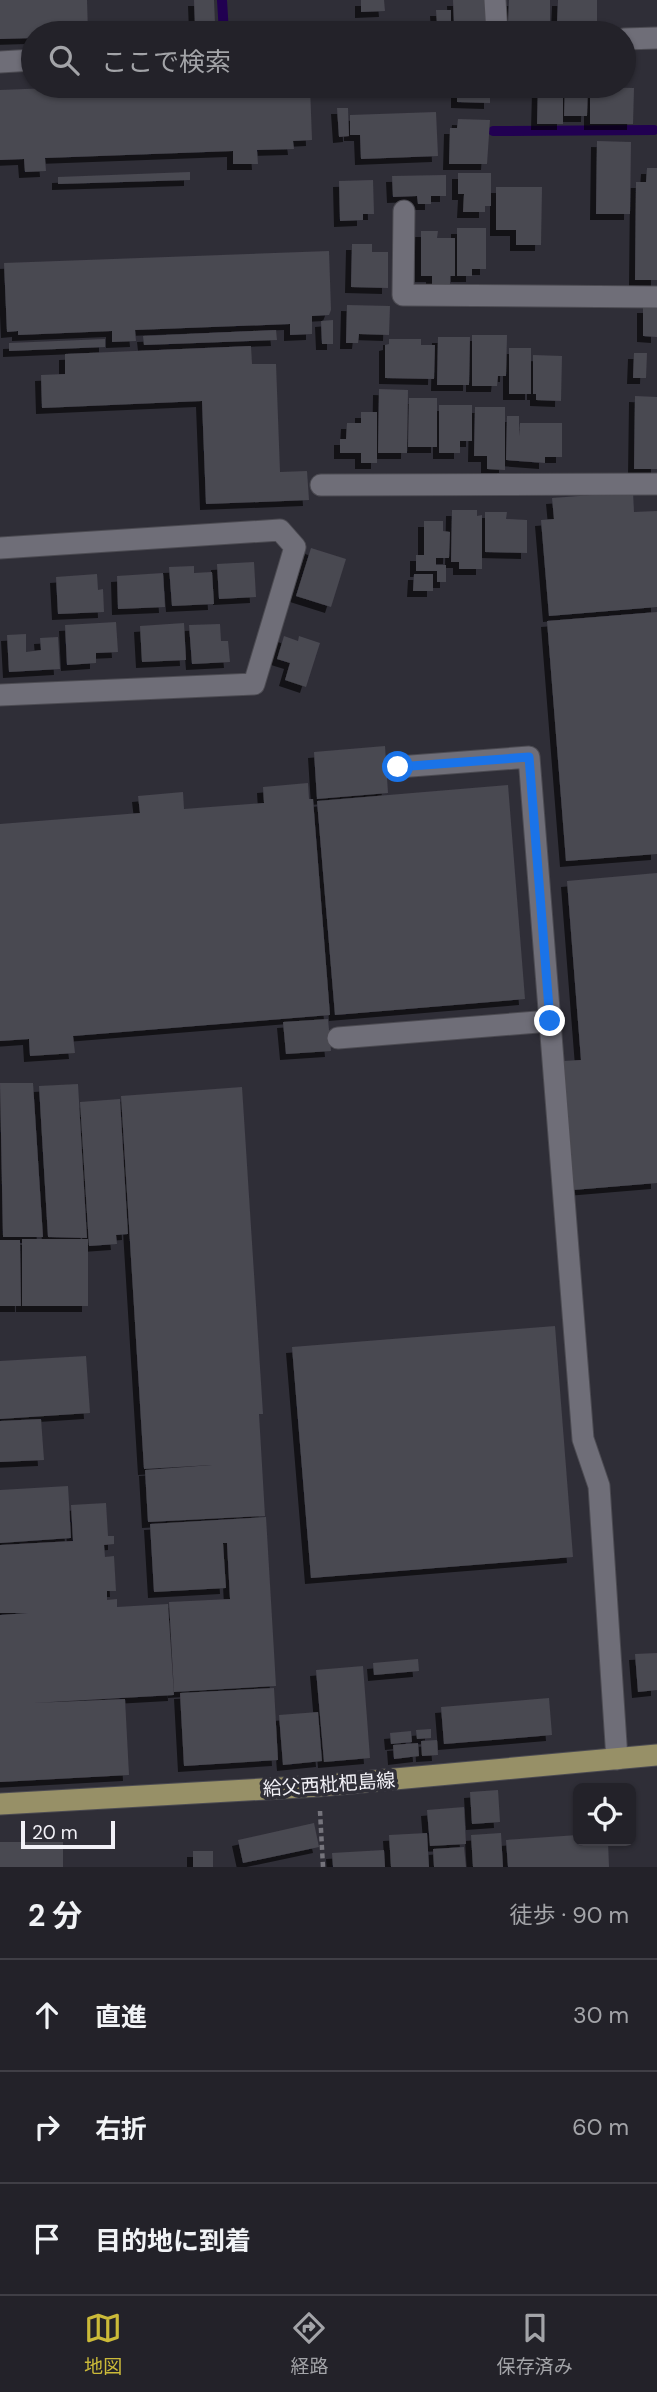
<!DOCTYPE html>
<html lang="ja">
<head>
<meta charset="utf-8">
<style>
	body { margin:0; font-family:"DM Sans","Noto Sans JP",sans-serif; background:#2f2f35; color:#f1f3f6 }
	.controls { position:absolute; right:21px; bottom:21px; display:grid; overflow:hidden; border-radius:10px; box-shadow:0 2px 5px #0004 }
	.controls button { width:63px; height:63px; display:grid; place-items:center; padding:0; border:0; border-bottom:2px solid #403f46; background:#232229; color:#f1f3f6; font:35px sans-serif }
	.scale { position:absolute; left:21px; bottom:18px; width:94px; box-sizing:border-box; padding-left:7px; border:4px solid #f2f1f7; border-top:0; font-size:19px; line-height:24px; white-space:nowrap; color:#f2f1f7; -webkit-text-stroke:5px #2f2e37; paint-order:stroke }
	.stop { position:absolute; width:21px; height:21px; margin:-16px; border:5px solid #1a73e8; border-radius:50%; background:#fff }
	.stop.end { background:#1a73e8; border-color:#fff; box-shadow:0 2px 7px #0008 }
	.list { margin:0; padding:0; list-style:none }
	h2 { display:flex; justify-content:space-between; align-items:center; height:91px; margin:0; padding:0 28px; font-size:30px }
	h2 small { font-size:23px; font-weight:400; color:#a3a4a8 }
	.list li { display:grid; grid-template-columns:46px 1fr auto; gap:21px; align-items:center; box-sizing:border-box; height:112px; padding:0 28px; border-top:2px solid #403f46 }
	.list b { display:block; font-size:26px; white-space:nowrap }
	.list em { font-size:23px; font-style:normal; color:#a3a4a8 }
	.icon { flex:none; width:38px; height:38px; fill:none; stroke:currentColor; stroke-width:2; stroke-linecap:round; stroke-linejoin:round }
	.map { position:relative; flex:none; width:657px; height:1867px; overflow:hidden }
	.search { position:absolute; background:#232229; box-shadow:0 2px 5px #0004; left:21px; right:21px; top:21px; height:77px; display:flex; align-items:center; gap:18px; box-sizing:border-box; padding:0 24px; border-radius:38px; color:#a3a4a8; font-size:26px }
	.sheet { height:427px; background:#232229 }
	nav { display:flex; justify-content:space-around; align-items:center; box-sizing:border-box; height:98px; border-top:2px solid #403f46; background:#232229; font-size:19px; color:#a3a4a8 }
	nav a { display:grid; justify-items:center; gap:4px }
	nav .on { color:#cbba39 }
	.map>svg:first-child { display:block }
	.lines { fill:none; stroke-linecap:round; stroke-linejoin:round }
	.stream { stroke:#210051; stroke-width:10 }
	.building { fill:#494851; filter:url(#shadow) }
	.minor-casing { stroke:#4c4b52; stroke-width:23 }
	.major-casing { stroke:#4c4b52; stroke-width:23 }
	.path { stroke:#75747c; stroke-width:4.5; stroke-dasharray:5 3.5; stroke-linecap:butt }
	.minor { stroke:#6f6e78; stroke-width:21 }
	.major { stroke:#979067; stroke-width:21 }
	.route { stroke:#1a73e8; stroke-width:9 }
	.labels { text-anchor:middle; stroke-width:7; stroke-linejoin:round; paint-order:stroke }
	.street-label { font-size:19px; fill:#f2f1f7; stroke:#2f2e37 }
</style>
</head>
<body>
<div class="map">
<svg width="657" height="1867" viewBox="0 0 657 1867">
	<defs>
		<filter id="shadow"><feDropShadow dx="-6" dy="6" stdDeviation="0" flood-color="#0009"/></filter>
	</defs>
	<rect width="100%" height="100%" fill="#2f2e37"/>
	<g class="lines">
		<path class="stream" d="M222 0 224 33
			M493 131 654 130"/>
	</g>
	<path class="building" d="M0 0H87L88 33H33V38L0 39Z
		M194 0H214L215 24 195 25Z
		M361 0H384L385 11 361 12Z
		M453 0H485L486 22 454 24Z
		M509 0H550V23H508Z
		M558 0H597V23H557Z
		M436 10H451V24H437Z
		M101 86H310L312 140 293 141 294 149 257 150 258 164H233V151L45 158 46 171 25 172 24 159 0 160V90Z
		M457 86H490V103L457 102Z
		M538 86H563V124H537Z
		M565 86H588L587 116H564Z
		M590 87 634 88 633 124H590Z
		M337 108H348L349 136 339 137Z
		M436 112 438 156 361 159 360 135H350V115Z
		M458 119 490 120 487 164H449L450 128H457Z
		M597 141 631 142 630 214H596Z
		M647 168H657V280H635L636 182H646Z
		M190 172V180L58 184V177Z
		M458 173H491V206H485V212H463L464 194H458Z
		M446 175V196H431V204H418L417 196 393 197 392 176Z
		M373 180 374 214H363V220L340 221 339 181Z
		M496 187H542L541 245H516V230H496Z
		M457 228H486V269H472V276H457Z
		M421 231H438L437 238H455V276H450V285H432V276H421Z
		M352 244H372V252H388V288L351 287Z
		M329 251 331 310 329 315 312 316V334L290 335V324L135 330 136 341 112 342V331L18 335V331L7 332 4 263Z
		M347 305 390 306 389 335 359 334 358 343H346Z
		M643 307H657V337L643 336Z
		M333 320V344H322L321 321Z
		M276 330 277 340 144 345 143 336Z
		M472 335H507L506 376H498L497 386H472Z
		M438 337H470L469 385H437Z
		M105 339V347L9 351V343Z
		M389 339H421V345H435L434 379 385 378V345L389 344Z
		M251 346 252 364H276L280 472 307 471 309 500 206 504 202 401 42 408 41 375 65 374V354Z
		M509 348H531V394H509Z
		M634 353H647L646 378H633Z
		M533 355 562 356 561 401 536 400V394H533Z
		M379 389 408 390 407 453H378Z
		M635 396 657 397V469H634Z
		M409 398H437V447H408Z
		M439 405H472V441H460V453H439Z
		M475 407H505V470L487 469V456H474Z
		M361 412H377V463H361V453H340V439H346L347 423H361Z
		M507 416H519V436L520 423H562V457H545V463L506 460Z
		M633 492 634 512 657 511V607L549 616 541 520 554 519 552 498Z
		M452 510H477V516L482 515V569H459V562H451Z
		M485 512H507L506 519 527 520V553L485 552Z
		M424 521H443V531L450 532 449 558H436V565H446V582H437V571H416V555H424Z
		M311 548 346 559 331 607 296 596Z
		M254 562 256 597 219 599 217 564Z
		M194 566V573L212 572 214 604 172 606 169 567Z
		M163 573 165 607 118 609 117 576Z
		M97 574 98 590 103 589 104 612 58 614 56 577Z
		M414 574H433V591H413Z
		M657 612V854L566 861 547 621Z
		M116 622 118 652 96 653V663L67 665 65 625Z
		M184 623 186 660 142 662 140 626Z
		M220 624 221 641H228L230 662 192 664 189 625Z
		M26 634V652L41 650 40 638 58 637 60 669 9 672 7 635Z
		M284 636 298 641 299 636 320 643 306 687 285 680 290 663 277 659Z
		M385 746 388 793 317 799 314 752Z
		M308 783 309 799H313L330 1015 73 1036 75 1053 30 1056 29 1039 0 1041V824L140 813 138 796 183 792 184 809 264 803 263 787Z
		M508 785 525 999 335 1015 317 801Z
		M657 873V1183L573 1190 563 1061 581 1060 567 881Z
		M328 1019 331 1051 286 1054 283 1022Z
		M0 1083H33L43 1237H3Z
		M78 1084 87 1238 48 1237 39 1086Z
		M242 1087 263 1414H259L265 1516 148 1522 145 1470 212 1465 144 1469 121 1096Z
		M120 1099 128 1234 116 1235 117 1244 89 1246 80 1102Z
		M22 1239H88V1306H22Z
		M0 1240H20L21 1306H0Z
		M555 1326 573 1557 311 1578 292 1347Z
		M86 1356 90 1413 0 1419V1361Z
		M41 1419 44 1460 0 1462V1421Z
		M68 1486 71 1538 0 1543V1490Z
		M106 1503 108 1536H114V1544L104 1545 105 1557 114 1556 116 1591H107V1600L117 1599V1607L168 1604 174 1695 33 1703 125 1699 129 1775 0 1782V1615L28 1613H0V1545L73 1541 71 1505Z
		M266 1517 276 1686 174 1692 169 1602 230 1599 227 1543H223L226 1588 154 1592 150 1524Z
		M657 1653V1690L638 1692 635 1654Z
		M418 1659 419 1671 374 1675 373 1663Z
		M363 1666 370 1758 324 1762 316 1670Z
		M274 1688 278 1760 184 1766 180 1693Z
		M549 1698 552 1735 444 1744 441 1707Z
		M318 1712 322 1761 283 1765 279 1715Z
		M431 1729V1738L417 1739 416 1730Z
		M411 1731 412 1742 391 1744 390 1733Z
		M437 1740 438 1755 422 1756 421 1741Z
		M418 1743 419 1756 394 1759 393 1745Z
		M498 1790 500 1822 472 1824 470 1792Z
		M464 1807 466 1844 430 1846 427 1810Z
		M314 1823 319 1847 243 1863 238 1840Z
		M427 1833 429 1867H391L389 1835Z
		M501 1833 503 1867H473L471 1835Z
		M578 1835V1841H608L609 1867H508L506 1840Z
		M0 1842H63V1867H0Z
		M464 1847 466 1867H434L433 1849Z
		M384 1850 385 1867H333L332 1853Z
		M193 1851H213V1867H193Z"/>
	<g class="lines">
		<g class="minor-casing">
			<path id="minor" d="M495 0 497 33
				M624 39 657 38
				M0 62 33 60
				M404 211 403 295 657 297
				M321 485 657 484
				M0 548 280 530 295 547 254 684 0 695
				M398 767 529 757 583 1439 599 1486 617 1759
				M338 1038 550 1021"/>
		</g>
		<g class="major-casing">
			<path id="major" d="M0 1804 318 1786 657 1755"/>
		</g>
		<path class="path" d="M320 1811 323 1867"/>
		<use href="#minor" class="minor"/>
		<use href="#major" class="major"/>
	</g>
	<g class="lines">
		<path class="route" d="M398 767 529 757 550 1021"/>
	</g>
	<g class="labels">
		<g class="street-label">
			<text transform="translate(329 1784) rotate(-4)" y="7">給父西枇杷島線</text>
		</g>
	</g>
</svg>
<div class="controls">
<button><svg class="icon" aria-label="locate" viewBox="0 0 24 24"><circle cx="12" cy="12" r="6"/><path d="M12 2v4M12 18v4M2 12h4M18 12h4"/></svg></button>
</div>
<div class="scale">20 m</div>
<div class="stop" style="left:398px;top:767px"></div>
<div class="stop end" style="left:550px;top:1021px"></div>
<div class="search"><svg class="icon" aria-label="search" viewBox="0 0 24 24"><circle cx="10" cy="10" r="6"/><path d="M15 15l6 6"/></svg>ここで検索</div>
</div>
<section class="sheet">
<h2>2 分<small>徒歩 · 90 m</small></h2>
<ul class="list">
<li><svg class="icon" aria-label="ahead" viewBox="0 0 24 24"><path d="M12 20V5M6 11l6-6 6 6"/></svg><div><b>直進</b></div><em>30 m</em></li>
<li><svg class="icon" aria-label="right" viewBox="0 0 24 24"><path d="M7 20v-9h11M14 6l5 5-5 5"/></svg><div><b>右折</b></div><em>60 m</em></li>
<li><svg class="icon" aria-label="arrive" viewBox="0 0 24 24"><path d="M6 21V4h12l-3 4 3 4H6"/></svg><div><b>目的地に到着</b></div></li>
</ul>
</section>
<nav>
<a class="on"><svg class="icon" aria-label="map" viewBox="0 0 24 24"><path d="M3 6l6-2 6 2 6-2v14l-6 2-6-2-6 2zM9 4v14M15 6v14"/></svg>地図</a>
<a><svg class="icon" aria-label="directions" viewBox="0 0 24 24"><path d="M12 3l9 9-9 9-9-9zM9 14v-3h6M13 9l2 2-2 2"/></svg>経路</a>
<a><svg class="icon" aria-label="saved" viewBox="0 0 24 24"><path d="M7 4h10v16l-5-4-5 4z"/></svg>保存済み</a>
</nav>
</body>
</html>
